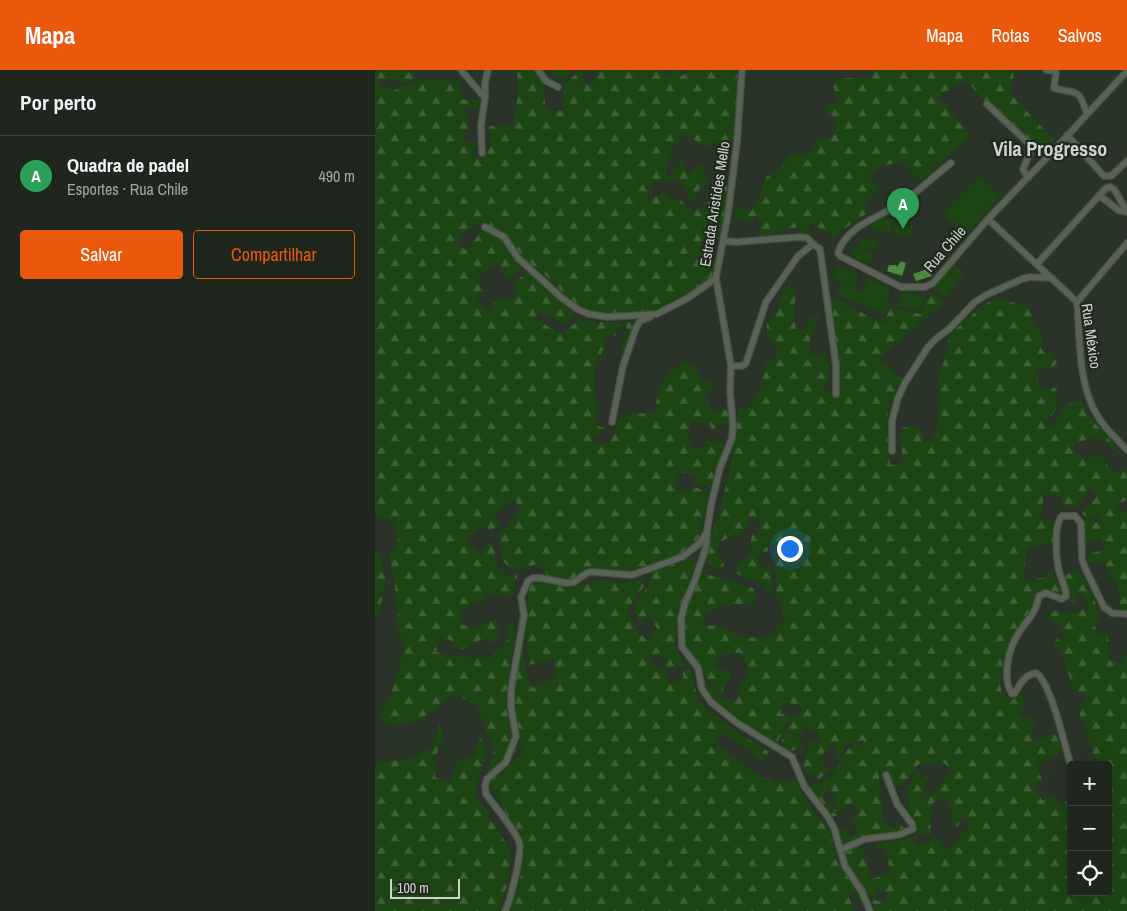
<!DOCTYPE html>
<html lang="pt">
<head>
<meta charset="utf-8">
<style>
	body { margin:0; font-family:"Archivo Narrow",sans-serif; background:#272e26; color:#f1f3f6 }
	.controls { position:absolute; right:15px; bottom:15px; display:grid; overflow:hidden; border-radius:5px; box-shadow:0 5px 20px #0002 }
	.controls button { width:45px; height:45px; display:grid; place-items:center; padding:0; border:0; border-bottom:1px solid #3c433b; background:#1f261d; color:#f1f3f6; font:25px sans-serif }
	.scale { position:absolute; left:15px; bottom:12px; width:70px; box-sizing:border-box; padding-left:5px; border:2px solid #ced5cd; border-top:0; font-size:14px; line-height:18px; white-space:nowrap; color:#ced5cd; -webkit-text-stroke:4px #1f291d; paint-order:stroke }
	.you { position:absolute; left:414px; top:478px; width:18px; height:18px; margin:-12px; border:4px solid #fff; border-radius:50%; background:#1a73e8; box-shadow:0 0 0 8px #1a73e833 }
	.badge { display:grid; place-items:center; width:32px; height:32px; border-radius:50%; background:#ea580c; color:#fff; font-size:16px; font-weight:700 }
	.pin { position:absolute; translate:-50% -41px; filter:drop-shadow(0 1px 2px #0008) }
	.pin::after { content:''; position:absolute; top:26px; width:18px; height:15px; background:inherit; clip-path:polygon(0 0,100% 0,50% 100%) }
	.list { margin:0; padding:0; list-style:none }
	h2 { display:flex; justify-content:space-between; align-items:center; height:65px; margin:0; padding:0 20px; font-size:21px }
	h2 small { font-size:16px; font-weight:400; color:#a1a5a4 }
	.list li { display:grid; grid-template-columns:32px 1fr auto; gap:15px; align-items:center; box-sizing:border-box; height:80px; padding:0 20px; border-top:1px solid #3c433b }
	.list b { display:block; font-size:19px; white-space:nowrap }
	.list p { margin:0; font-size:16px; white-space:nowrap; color:#a1a5a4 }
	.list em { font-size:16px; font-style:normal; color:#a1a5a4 }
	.actions { display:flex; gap:10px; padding:15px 20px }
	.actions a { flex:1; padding:11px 0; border:1px solid #ea580c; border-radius:5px; text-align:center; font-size:18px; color:#ea580c }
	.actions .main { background:#ea580c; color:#fff }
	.icon { flex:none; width:28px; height:28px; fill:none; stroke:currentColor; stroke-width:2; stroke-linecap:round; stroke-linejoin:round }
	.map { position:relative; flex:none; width:752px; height:841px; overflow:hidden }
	header { display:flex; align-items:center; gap:30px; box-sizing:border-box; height:70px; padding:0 25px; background:#ea580c; color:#fff }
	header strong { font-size:24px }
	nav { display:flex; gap:28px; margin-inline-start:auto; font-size:18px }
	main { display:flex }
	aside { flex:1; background:#1f261d }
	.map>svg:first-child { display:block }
	.forest { fill:url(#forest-firs) }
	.pitch { fill:#1d4514 }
	.water { fill:url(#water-waves) }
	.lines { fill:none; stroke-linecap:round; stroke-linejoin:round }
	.minor-casing { stroke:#464e45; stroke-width:8 }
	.minor { stroke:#586355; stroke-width:5.5 }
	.labels { text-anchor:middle; stroke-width:4.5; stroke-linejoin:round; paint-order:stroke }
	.street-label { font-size:15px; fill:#ced5cd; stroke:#1f291d }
	.district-label { font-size:20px; font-weight:bold; fill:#ced5cd; stroke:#1f291d }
</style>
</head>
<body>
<header>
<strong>Mapa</strong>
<nav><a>Mapa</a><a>Rotas</a><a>Salvos</a></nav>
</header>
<main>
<aside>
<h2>Por perto<small></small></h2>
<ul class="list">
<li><span class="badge" style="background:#2e9e5b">A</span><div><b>Quadra de padel</b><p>Esportes · Rua Chile</p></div><em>490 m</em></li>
</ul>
<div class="actions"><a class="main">Salvar</a><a>Compartilhar</a></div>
</aside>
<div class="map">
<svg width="752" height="841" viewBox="0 0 752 841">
	<defs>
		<pattern id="forest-firs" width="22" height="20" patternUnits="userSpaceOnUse" patternTransform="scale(1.25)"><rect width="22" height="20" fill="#1d4514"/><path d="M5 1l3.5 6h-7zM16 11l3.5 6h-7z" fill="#3d5f35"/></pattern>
		<pattern id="water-waves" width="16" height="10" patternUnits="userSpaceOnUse" patternTransform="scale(1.25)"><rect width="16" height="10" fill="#4e8c41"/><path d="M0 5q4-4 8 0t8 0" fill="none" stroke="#487140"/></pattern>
	</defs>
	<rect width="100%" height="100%" fill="#293327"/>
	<path class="forest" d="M0 0H32L40 8 28 12 8 8 3 9 5 15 18 21 45 9 82 11 91 23 85 22V29L105 30 106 38H90L94 57 88 63 91 72 102 73 97 84 109 91 110 79 116 77 114 56 138 55 143 24 142 0H160L168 11 171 40 187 41 189 14 201 4 204 0H211L205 8 214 15 223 4 218 0H285L292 7 299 0H304L303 3 306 6 315 2 314 0H362V57L360 70H349L329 77 319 70 309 66 298 76 290 100 294 107 304 94 308 91 313 105 327 95 330 99 328 107 334 110C330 118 321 118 321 127L315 130 312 127V121L304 109 278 113 273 123V130L286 124 289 119 290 125 294 129 306 130 317 142C325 138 331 131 340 130L348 117 355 115 344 171 342 167 332 165 326 172 330 178 336 179 334 187 343 190 338 207C324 218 299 236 283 241 269 246 223 244 210 238 193 231 183 216 169 204 161 198 151 193 145 185 125 164 136 158 101 154L86 164 83 174 91 180 102 167 104 160C133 163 130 178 148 198L134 208 121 193 102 207 109 221 101 230 112 241 123 229 137 228 142 219 140 212 152 202 168 215 200 245 188 254 165 242 159 249 188 264 202 251 261 253 250 283 246 280 248 268 252 262 251 254 242 258 241 266H237L234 263 229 270 232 278 227 281 226 290 219 293 220 331 225 338 219 354 231 359 217 367 219 374 235 373 244 349 260 343 279 344C284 318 285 307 308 292L321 297 326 312 332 311 341 315 329 327 339 342 353 339V355L346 354 338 361 334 354 317 350C313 361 312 367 317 378H328L332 371 350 372 335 417 319 413 321 406 305 402 299 418 315 421 317 416 334 423 324 468 314 483 277 497 246 504 228 500 206 502 199 511 194 512 173 506 163 494 137 500 128 491 124 464 132 457 145 439 139 428 119 445 125 455 115 461 108 454 90 469 105 484 118 471 122 497 133 506 143 504 136 526 111 523 109 533 98 532 86 543 88 555 104 557 120 549 124 562 120 572 105 570 89 579 79 578 76 570 64 567 61 582 72 585 114 588 125 579 134 568 132 558 137 550 140 567 131 624 134 657 142 681 114 705 113 699 119 681 103 637 79 623 45 650 20 655 5 651 24 602 29 574 21 554 23 543 19 510 14 486 23 472 19 452 0 444Z
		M172 0H198L190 9 182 8Z
		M501 0H637L639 5 634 22 678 69 670 82 658 80 648 64 612 34 591 10 562 26 595 65 546 111 526 91 503 98 494 108 504 117 498 126 490 130 491 144 459 166 436 153 433 155 437 167 428 166 424 157 398 162 391 168 384 167 386 153 382 145 375 153 358 146 361 137 376 140C387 130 384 119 392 106 403 102 410 96 413 85L437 82 440 71 452 68 460 64 461 48 450 43 454 35 464 31 458 16 464 8H496Z
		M414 216 421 224 419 240 421 259 428 263 435 249 446 242 434 273 436 285 452 284 454 311 450 315 449 321 458 323 457 280 452 261 451 242 457 227 508 254 516 237 545 244 550 232 558 223 569 233 503 288 527 309 513 339 512 356 515 395 528 392 525 367 527 358 532 357 547 359 549 371 556 370 562 360 565 326 563 310 572 282 574 265 607 236 620 228 654 237 660 255 667 263 666 279 671 284 675 281 682 293 676 299H660L659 304 663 307 665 318 671 320 676 317 682 319 679 326 683 336 671 354 678 357 692 334 706 330 714 346 746 383 742 384C738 380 735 375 731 372 721 364 704 370 696 378 703 390 714 387 726 386L733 396 741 402 752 400V427L750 431 742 434 744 441 752 442V541L749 542 744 539 745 526 740 509 736 511 734 500H732L729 490 721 493 712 491V484L729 480 726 467 711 473 709 451 716 450 722 452 724 445 718 444 716 447 711 448 707 443 722 426 714 418 701 438 686 435 687 426 678 425 677 428 671 421 664 448 679 452V473L653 477 650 489V512H660L661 508H671L673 499H677L686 523 684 525 672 519 665 523C653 544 618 595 626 619 627 624 632 628 635 632L642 626 648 625 650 638 643 644 648 648 657 647 661 653 655 656 659 672 680 663 687 681 661 695 668 712 660 715 667 730 678 727 685 734 695 730 693 721 696 718V822H733V695H722L713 668 711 653 704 648 707 634 713 628 710 622 706 624C688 609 695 586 679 575L681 569 690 571C688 559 684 554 673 547L676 540C690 543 700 546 713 537L710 526H706L705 523 700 525 702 532 699 536C694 528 691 515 689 505L701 501C713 507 720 533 725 546L719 555 725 565 733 564 734 590 746 593 752 583V841H500L496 827 502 831 511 832 510 821 501 822V828C485 821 473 798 468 781L483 776 489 782 496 809 516 803 509 778H502L501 775 543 766 538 769 540 775 551 773 561 766 572 780 587 767 585 762 591 761 594 751 586 748 583 757 579 754 576 740 570 727 558 733 555 746 556 763 548 766 534 752 527 739H533L535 726 530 725 542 701 547 705 554 707 551 711 549 722 554 727 561 721 577 700 569 693 544 694 528 716H520L510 700 508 704 504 701V722L509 753 512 756 519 758 522 754 527 755 530 761 492 768 468 777 465 764 461 756 463 755 467 760 470 759 474 767 482 764 479 752 474 754 484 742 477 732 464 743 457 740 461 732 457 721 453 720 447 725 452 735 456 733 455 742H459L462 745 458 749 434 719 457 706 472 680 489 672 488 670 470 676 463 691 460 688 462 685 458 673 444 689 455 700 444 709 440 708 437 701 432 703 427 697C432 689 431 680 435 672H442L445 669 440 659 436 662 431 657 422 668 429 674 427 680 421 679 415 682 405 674 417 647 422 648 429 636 409 632 405 643 415 647 402 673 365 651 334 625 329 610 348 629 361 631 367 614 374 601 366 583C353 582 345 584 340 597L356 603 355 612H350L347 623 328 606 310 575 309 546 323 499 331 504 378 518 381 527V533L348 536 330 542 329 554 350 558 369 568 402 566 401 554 410 551 404 527 397 531 401 524 400 476 393 475V481L383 483 384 494 391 498 396 494 397 517 393 524 388 514 359 503 362 495 378 483 375 477 377 464 383 463 385 448H373L374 456 365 464 344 472 341 484 349 494V499L339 498 328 490 343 447 356 396 364 337 372 338C387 325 387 309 392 291H399L402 276 392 265V254L400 246 409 220Z
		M0 478 5 487 11 511 3 547 0 548Z
		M322 484 319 498 302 546 300 577 310 594 305 597 293 599 284 583 273 591 285 601 290 599 294 614 309 609 307 600 315 598 324 633 357 659 394 682 389 691 349 663 340 674 391 710 393 708 401 712 420 711 440 744 449 753 457 768 464 796 493 833 485 835 481 823 473 825 479 841H134L144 814 150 780 115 712 149 682 139 653 137 622 146 566 151 600 157 618 180 608 179 588 154 595 150 554 154 515 160 511H171L193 517H201L227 510 247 513 270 509 269 516 252 540 264 563 273 570 282 558 274 546 264 552 260 543 261 536 259 535 272 518 277 502 316 488Z
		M65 655 68 667 60 688V707L76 712 84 688 98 687 106 666 112 681 99 721 136 781 133 813 124 841H0V698L9 692 37 689 56 678Z"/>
	<path class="pitch" d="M604 106 626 126 590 165 568 144Z
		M502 146 518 151 515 163 495 158 494 155Z
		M521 152 538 156 534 167 519 163Z
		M486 167 504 173 501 182 483 176Z
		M480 176 498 184 494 194 476 187Z
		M577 194 589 203 570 228 558 218Z
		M462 196 484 205 480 217 488 221 493 209 516 218 511 230 515 231 510 244 462 225 467 213 457 209Z
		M529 220 550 227 544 242 524 235Z"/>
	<path class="water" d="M526 191 531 193 527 206 512 201 514 195H521L522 197Z
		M555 198 557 206 541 211 538 204Z"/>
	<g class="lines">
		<g class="minor-casing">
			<path id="minor" d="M86 0 110 28 106 55 107 83
				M163 0 171 11 183 17
				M671 0 679 1 681 3 679 18C702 25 703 16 712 44
				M110 28V13L113 0
				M612 34 653 73 656 81 648 99 653 108
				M692 65 729 106H736L752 91
				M576 93C559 106 543 122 525 134 504 147 471 156 463 183L465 186 526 217H550L558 213 613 149 682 77 752 1
				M724 125 743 140 752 142
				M613 149 702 232C705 268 703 314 722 345 729 358 742 369 752 380
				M110 157 129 167 143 188 187 228 202 239 214 244 233 247 282 244 313 228 341 208
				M348 171 362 172 424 167 432 168 438 174 423 186 391 232 371 293 367 296H356
				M438 174 445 179 461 295V324
				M662 194 731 118 735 117 739 119 752 142
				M702 232 752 173
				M237 352 248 296 261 258 265 251 275 247
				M517 381V351L523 328 530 313 553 277 562 268 574 259 600 232 611 225 647 209 655 207 677 208
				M332 464 331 477 320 510 310 533 306 549 307 577 323 598 327 619 336 632 362 653 417 687 429 716 453 747 459 758 470 796 487 822 495 841
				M696 696C690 677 676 612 661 603 649 605 645 614 640 623L637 624C627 608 633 580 643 564 653 548 660 546 664 526L671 523 687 529 691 526C691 515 684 506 683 496 681 484 679 454 687 446H700L706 453 707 490 711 500 729 537 737 543 752 544
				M465 780 490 769 523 765 538 759 537 754 522 734 511 705
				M130 841C135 832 148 781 144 772 139 758 120 737 111 724L110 716 112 709 131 692 141 666 136 637V620L149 545 146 527 153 511 158 508H166L191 513 199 512 212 503 217 502 257 505 307 487 324 474 332 462 336 435 345 398 357 368 358 356 355 321 356 296 341 208 353 144 362 72 367 0"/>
		</g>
		<use href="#minor" class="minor"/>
	</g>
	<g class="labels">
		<g class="street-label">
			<text transform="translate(340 134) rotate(-81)" y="5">Estrada Aristides Mello</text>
			<text transform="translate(570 179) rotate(-49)" y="5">Rua Chile</text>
			<text transform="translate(716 266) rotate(82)" y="5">Rua México</text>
		</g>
		<g class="district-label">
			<text x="675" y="86">Vila Progresso</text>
		</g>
	</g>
</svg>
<div class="controls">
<button>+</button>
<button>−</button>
<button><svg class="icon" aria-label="locate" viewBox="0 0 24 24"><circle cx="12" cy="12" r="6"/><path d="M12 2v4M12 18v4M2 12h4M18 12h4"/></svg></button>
</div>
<div class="scale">100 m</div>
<div class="you"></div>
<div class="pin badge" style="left:528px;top:159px;background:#2e9e5b">A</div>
</div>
</main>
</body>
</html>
